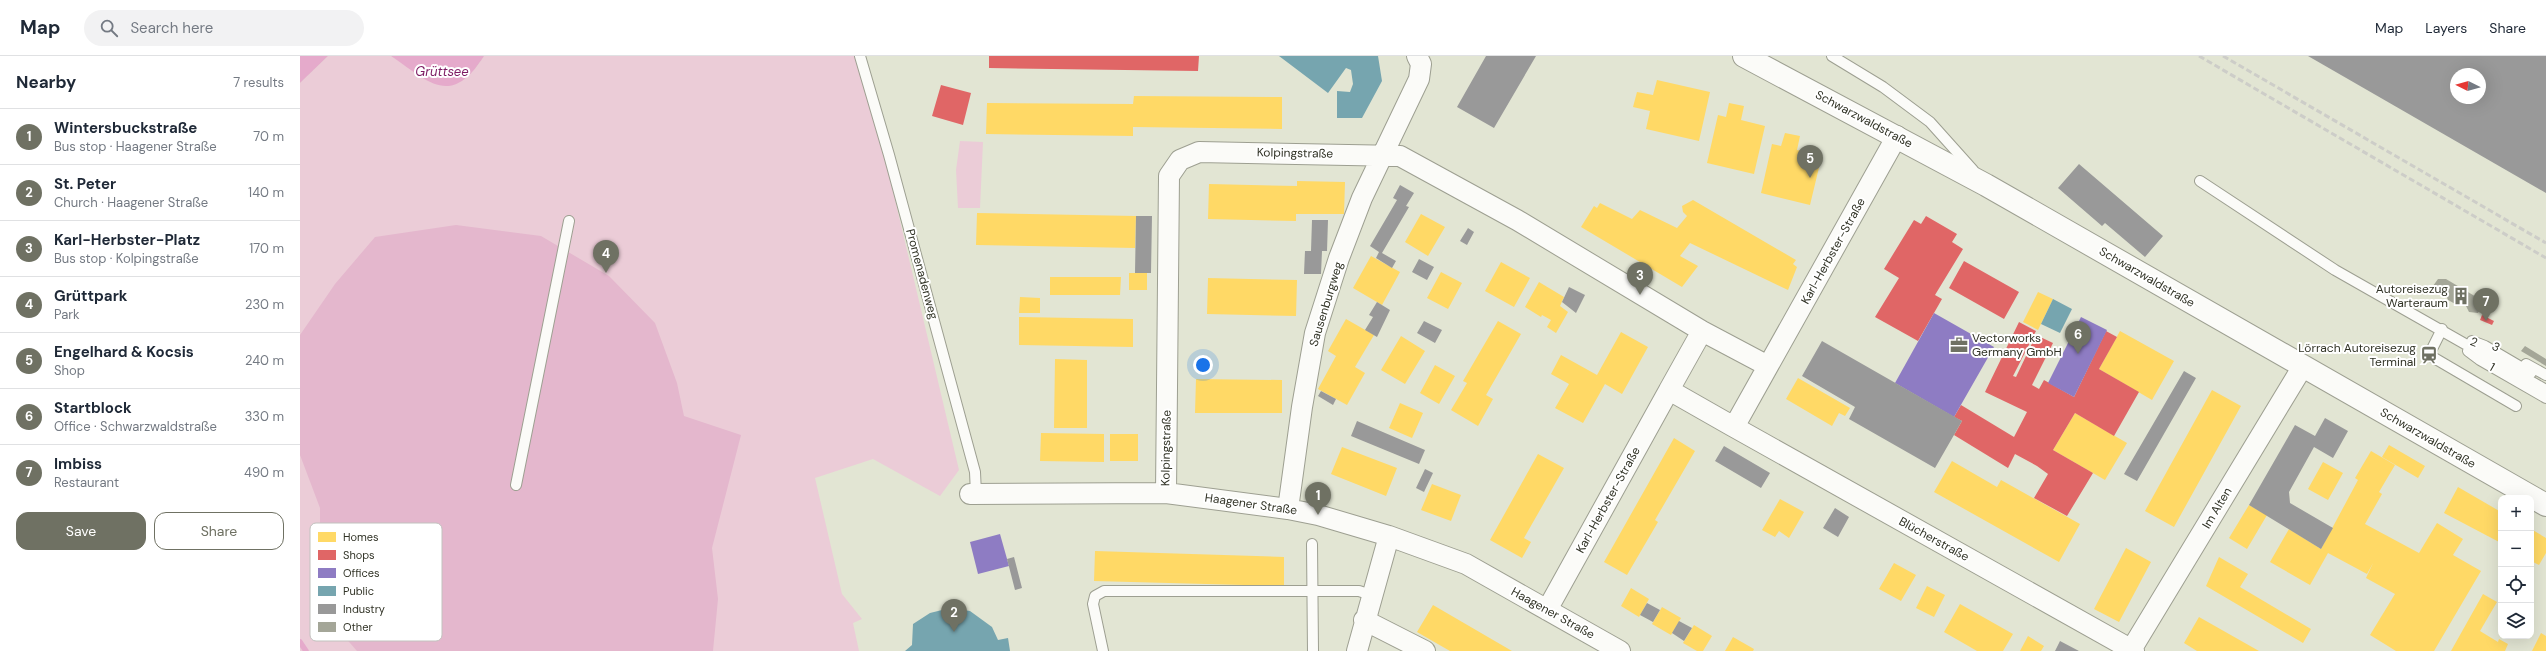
<!DOCTYPE html>
<html lang="en">
<head>
<meta charset="utf-8">
<style>
	body { margin:0; font-family:"DM Sans",sans-serif; background:#f2f2f3; color:#1f2937 }
	.controls { position:absolute; right:12px; bottom:12px; display:grid; overflow:hidden; border-radius:8px; box-shadow:0 4px 16px #0002 }
	.controls button { width:36px; height:36px; display:grid; place-items:center; padding:0; border:0; border-bottom:1px solid #e0e1e3; background:#fff; color:#1f2937; font:20px sans-serif }
	.compass { position:absolute; left:2150px; top:12px; width:36px; height:36px; border-radius:50%; background:#fff; box-shadow:0 4px 16px #0002; rotate:275deg }
	.you { position:absolute; left:903px; top:309px; width:14px; height:14px; margin:-10px; border:3px solid #fff; border-radius:50%; background:#1a73e8; box-shadow:0 0 0 6px #1a73e833 }
	.badge { display:grid; place-items:center; width:26px; height:26px; border-radius:50%; background:#6f7163; color:#fff; font-size:13px; font-weight:700 }
	.pin { position:absolute; translate:-50% -33px; filter:drop-shadow(0 1px 2px #0008) }
	.pin::after { content:''; position:absolute; top:21px; width:14px; height:12px; background:inherit; clip-path:polygon(0 0,100% 0,50% 100%) }
	.list { margin:0; padding:0; list-style:none }
	h2 { display:flex; justify-content:space-between; align-items:center; height:52px; margin:0; padding:0 16px; font-size:17px }
	h2 small { font-size:13px; font-weight:400; color:#747a83 }
	.list li { display:grid; grid-template-columns:26px 1fr auto; gap:12px; align-items:center; box-sizing:border-box; height:56px; padding:0 16px; border-top:1px solid #e0e1e3 }
	.list b { display:block; font-size:15px; white-space:nowrap }
	.list p { margin:0; font-size:13px; white-space:nowrap; color:#747a83 }
	.list em { font-size:13px; font-style:normal; color:#747a83 }
	.actions { display:flex; gap:8px; padding:12px 16px }
	.actions a { flex:1; padding:9px 0; border:1px solid #6f7163; border-radius:12px; text-align:center; font-size:14px; color:#6f7163 }
	.actions .main { background:#6f7163; color:#fff }
	.icon { flex:none; width:22px; height:22px; fill:none; stroke:currentColor; stroke-width:2; stroke-linecap:round; stroke-linejoin:round }
	.map { position:relative; flex:none; width:2246px; height:595px; overflow:hidden }
	header { display:flex; align-items:center; gap:24px; box-sizing:border-box; height:56px; padding:0 20px; background:#fff; border-bottom:1px solid #e0e1e3 }
	header strong { font-size:19px }
	nav { display:flex; gap:22px; margin-inline-start:auto; font-size:14px }
	.search { width:280px; height:36px; background:#f2f2f3; display:flex; align-items:center; gap:10px; box-sizing:border-box; padding:0 14px; border-radius:22px; color:#747a83; font-size:15px }
	main { display:flex }
	aside { flex:1; background:#fff }
	.map>svg:first-child { display:block }
	.green { fill:#ebccd7 }
	.forest { fill:#e4b7cd }
	.water { fill:#e5aacb }
	.homes { fill:#ffd966 }
	.shops { fill:#e06666 }
	.offices { fill:#8e7cc3 }
	.public { fill:#76a5af }
	.industry { fill:#999; fill-rule:evenodd }
	.lines { fill:none; stroke-linecap:round; stroke-linejoin:round }
	.stream { stroke:#e5aacb; stroke-width:5.5 }
	.building { fill:#a4a698 }
	.lane-casing { stroke:#9d9f91; stroke-width:12 }
	.street-casing { stroke:#9d9f91; stroke-width:22 }
	.secondary-casing { stroke:#9d9f91; stroke-width:24 }
	.lane { stroke:#fbfbf8; stroke-width:10 }
	.street { stroke:#fbfbf8; stroke-width:20 }
	.secondary { stroke:#fbfbf8; stroke-width:22 }
	.rail { stroke:#cdcdc8; stroke-width:3; stroke-dasharray:6 3; stroke-linecap:butt }
	.labels { text-anchor:middle; stroke-width:4; stroke-linejoin:round; paint-order:stroke }
	.street-label { font-size:12px; fill:#313326; stroke:#fff }
	.poi-label { font-size:12px; fill:#313326; stroke:#fff; text-anchor:end }
	.water-label { font-size:13px; font-style:italic; fill:#7d1b63; stroke:#fff }
	.key { fill:#fff; stroke:#c1c2be; stroke-width:1 }
	.key-label { font-size:11px; fill:#313326 }
</style>
</head>
<body>
<header>
<strong>Map</strong>
<div class="search"><svg class="icon" aria-label="search" viewBox="0 0 24 24"><circle cx="10" cy="10" r="6"/><path d="M15 15l6 6"/></svg>Search here</div>
<nav><a>Map</a><a>Layers</a><a>Share</a></nav>
</header>
<main>
<aside>
<h2>Nearby<small>7 results</small></h2>
<ul class="list">
<li><span class="badge">1</span><div><b>Wintersbuckstraße</b><p>Bus stop · Haagener Straße</p></div><em>70 m</em></li>
<li><span class="badge">2</span><div><b>St. Peter</b><p>Church · Haagener Straße</p></div><em>140 m</em></li>
<li><span class="badge">3</span><div><b>Karl-Herbster-Platz</b><p>Bus stop · Kolpingstraße</p></div><em>170 m</em></li>
<li><span class="badge">4</span><div><b>Grüttpark</b><p>Park</p></div><em>230 m</em></li>
<li><span class="badge">5</span><div><b>Engelhard &amp; Kocsis</b><p>Shop</p></div><em>240 m</em></li>
<li><span class="badge">6</span><div><b>Startblock</b><p>Office · Schwarzwaldstraße</p></div><em>330 m</em></li>
<li><span class="badge">7</span><div><b>Imbiss</b><p>Restaurant</p></div><em>490 m</em></li>
</ul>
<div class="actions"><a class="main">Save</a><a>Share</a></div>
</aside>
<div class="map">
<svg width="2246" height="595" viewBox="0 0 2246 595">
	<rect width="100%" height="100%" fill="#e2e5d3"/>
	<path class="green" d="M28 0H91L104 8 176 12 184 0H561L659 414 640 440 573 403 515 422 542 538 562 563 553 567 559 595H0V27Z
		M660 85 683 86 680 152H658L656 114Z"/>
	<path class="forest" d="M156 169 241 180 309 220 355 267 377 327 384 360 441 379 412 492 418 543 413 595H57L43 579 20 515V452L0 399V279L35 228 75 181Z"/>
	<path class="water" d="M0 0H28L0 27Z
		M91 0H184C151 52 129 26 91 0Z"/>
	<path class="homes" d="M1357 24 1410 36 1399 85 1346 73 1350 55 1333 51 1337 36 1353 39Z
		M834 40 982 41V73L833 71V80L686 78 687 47 833 48Z
		M1429 47 1444 50 1441 64 1465 70 1454 118 1407 107 1418 59 1426 61Z
		M1485 77 1500 80 1497 94 1522 99 1510 149 1461 137 1472 88 1481 90Z
		M997 125 1045 126 1044 158H996V165L908 163 909 128 997 130Z
		M1393 144 1496 204 1493 208 1497 211 1488 234 1390 187 1380 200 1398 210 1382 231 1281 171 1294 150 1297 152 1300 147 1332 163 1340 154 1377 172 1387 160 1383 156 1382 150Z
		M677 157 836 160 835 192 676 189Z
		M1121 158 1145 171 1128 200 1105 186Z
		M1071 200 1100 216 1082 249 1053 232Z
		M1201 206 1230 222 1214 251 1185 235Z
		M1141 216 1162 227 1148 253 1127 242Z
		M829 217H847V234H829Z
		M750 221H821L820 239H750Z
		M908 222 997 224 996 260 907 258Z
		M1239 226 1264 241 1260 250 1268 256 1256 277 1247 271 1251 264 1242 259 1241 261 1225 251Z
		M1738 236 1753 243 1738 274 1723 266Z
		M720 241 740 242V257H719Z
		M719 261 833 263V291L719 289Z
		M1046 263 1074 279 1055 311 1065 317 1047 349 1018 333 1036 300 1028 295Z
		M1198 265 1221 278 1186 339 1193 343 1178 370 1151 354 1167 327 1163 325Z
		M1820 275 1874 305 1852 344 1799 313Z
		M1321 276 1348 291 1322 338 1305 328 1283 367 1255 352 1269 328 1251 318 1261 299 1297 319Z
		M1101 280 1125 295 1105 328 1081 314Z
		M755 303 787 304V372H754Z
		M1135 309 1155 320 1139 348 1120 337Z
		M1498 322 1550 352 1545 360 1539 357 1532 370 1486 343Z
		M896 323 982 324V357H895Z
		M1912 334 1941 350 1874 471 1845 455Z
		M1100 347 1123 357 1112 382 1089 372Z
		M1775 357 1827 387 1805 424 1753 394Z
		M741 377 804 378V406L740 405Z
		M810 378H838V405H810Z
		M1374 382 1395 395 1355 464 1358 466 1327 519 1304 506Z
		M2089 389 2125 410 2118 422 2082 401Z
		M1042 391 1097 412 1086 440 1031 418Z
		M2071 395 2095 409 2079 436 2082 438 2065 468 2119 497 2137 467 2163 483 2153 499 2181 515 2134 595H2096L2070 579 2095 538 2066 522 2073 507 2067 518 2028 497 2010 529 1970 506 1989 473 2021 493 2058 424 2055 422Z
		M1238 398 1264 412 1224 482 1231 486 1222 502 1190 484Z
		M1652 405 1697 431 1701 424 1780 468 1759 506 1634 436Z
		M2023 406 2043 417 2028 444 2008 433Z
		M1132 428 1161 439 1151 465 1121 454Z
		M2158 431 2201 456V487L2144 457Z
		M1480 443 1504 456 1489 482 1479 475 1475 481 1462 474Z
		M1949 449 1967 459 1947 493 1929 482Z
		M2231 473 2246 482V497L2239 509 2231 505Z
		M1826 492 1851 506 1819 566 1794 553Z
		M795 495 984 501V530L794 525Z
		M1919 501 1948 518 1940 531 2011 573 2003 587 1906 530Z
		M1594 507 1616 519 1601 545 1579 533Z
		M1627 530 1645 539 1634 561 1616 552Z
		M1331 532 1349 543 1339 561 1321 550Z
		M2183 538 2197 546 2180 575 2198 586 2199 583 2208 588 2205 595H2151Z
		M1660 548 1713 578 1703 595H1677L1644 576Z
		M1133 549 1212 595H1150L1143 591 1117 576Z
		M1362 551 1381 562 1371 579 1352 568Z
		M1899 561 1959 595H1897L1884 587Z
		M1394 569 1412 580 1403 595H1397L1383 587Z
		M2241 577 2246 580V595H2232Z
		M1728 580 1744 590 1741 595H1720Z
		M1433 581 1454 593 1453 595H1425Z"/>
	<path class="shops" d="M689 0H899L898 15 689 12Z
		M641 29 671 37 663 69 632 60Z
		M1626 160 1657 178 1652 186 1663 193 1635 239 1642 243 1618 285 1575 261 1599 222 1584 213 1614 164 1621 168Z
		M1664 205 1719 236 1704 263 1649 232Z
		M2182 259 2194 265 2192 269 2180 264Z
		M1719 266 1736 275 1713 320 1716 321 1736 279 1753 287 1732 329 1739 333 1744 324 1774 341 1806 275 1817 281 1799 313 1839 336 1814 380 1775 357 1753 394 1793 417 1767 460 1734 442 1748 418 1737 410 1715 398 1708 412 1654 379 1662 365 1654 361 1661 349 1714 381 1727 356 1685 336Z"/>
	<path class="offices" d="M1634 257 1694 291 1654 361 1595 327Z
		M1781 261 1807 274 1774 341 1748 327Z
		M700 478 709 510 678 518 670 486Z"/>
	<path class="public" d="M979 0H1078L1082 25 1062 62H1037V35L1050 36 1053 28 1051 14 1046 12 1028 37Z
		M1753 243 1772 253 1760 277 1741 268Z
		M650 552 670 555 692 571 698 584 708 582 710 595H605L612 589 613 568 630 557Z"/>
	<path class="industry" d="M1186 0H1236L1194 72 1157 51Z
		M2008 0H2246V137ZM2156 18H2180V42H2156Z
		M1779 108 1863 180 1845 201 1805 167 1802 170 1758 132Z
		M1100 129 1114 137 1106 150 1109 151 1082 197 1096 205 1092 212 1076 202 1079 196 1070 190 1097 144 1093 142Z
		M836 160H852L851 217H835Z
		M1012 164H1028L1027 195H1022L1021 218H1004L1005 195H1011Z
		M1168 172 1174 176 1167 189 1160 185Z
		M1119 203 1134 211 1127 224 1112 216Z
		M1269 231 1285 239 1276 257 1262 246Z
		M1077 246 1090 254 1077 281 1065 274 1073 261 1069 259Z
		M1124 265 1142 274 1135 287 1117 277Z
		M1522 285 1662 365 1635 412 1549 363 1555 351 1502 320Z
		M1884 315 1896 322 1837 425 1824 418Z
		M1021 335 1036 343 1033 349 1018 340Z
		M2025 362 2048 375 2033 402 2014 391 1989 436 1990 447 2033 472 2021 493 1949 449 1995 369 2015 380Z
		M1057 365 1125 394 1119 408 1051 380Z
		M1424 390 1470 417 1461 432 1415 405Z
		M1125 413 1133 417 1124 436 1116 432Z
		M1535 452 1549 461 1538 481 1523 472Z
		M714 501 722 532 715 534 707 503Z
		M1347 547 1360 554 1353 566 1340 559Z
		M1379 565 1392 572 1384 585 1372 577Z
		M1760 585 1779 595H1755Z"/>
	<g class="lines">
		<path class="stream" d="M0 586 6 595"/>
	</g>
	<path class="building" d="M2138 223H2146L2178 242 2182 249 2178 257 2169 256 2166 250H2159L2148 244 2145 237 2138 238 2133 230Z
		M2225 290 2246 303V310L2221 295Z"/>
	<g class="lines">
		<g class="lane-casing">
			<path id="lane" d="M560 0 589 99 675 416 676 438
				M1532 0 1583 31 1630 66 1673 114
				M1900 125 2035 214 2246 334
				M2142 273 2129 299 2216 350
				M2172 285 2185 290 2231 317
				M2168 295 2180 304 2246 342
				M2226 308 2246 319
				M216 429 269 165
				M1012 488 1013 595
				M803 595 793 548 795 540 804 535H1059L1071 539"/>
		</g>
		<g class="street-casing">
			<path id="street" d="M1402 275 1369 334 1434 371 1597 80
				M1434 371 1834 595
				M866 437 869 120 880 104 899 96 1100 100 1217 164 1402 275 1468 310
				M670 438 866 437 988 453 1018 459 1089 480 1166 508 1320 595
				M988 453 1002 351 1015 277 1039 202 1062 142 1119 23 1121 8 1117 0
				M1247 554 1369 334
				M1064 564 1125 595
				M1831 594 2003 310
				M1057 595 1089 480"/>
		</g>
		<g class="secondary-casing">
			<path id="secondary" d="M1444 0 1686 129 2246 449"/>
		</g>
		<use href="#lane" class="lane"/>
		<use href="#street" class="street"/>
		<use href="#secondary" class="secondary"/>
		<path class="rail" d="M1899 0 2246 202
			M1923 0 2246 187"/>
	</g>
	<defs>
		<g id="building-bare" transform="scale(1.38)"><path d="M-4-6H4V6H1V3H-1V6H-4ZM-2.5-4.3h1.7v1.8h-1.7ZM.8-4.3h1.7v1.8H.8ZM-2.5-1h1.7V.8h-1.7ZM.8-1h1.7V.8H.8Z" fill="#6f7163" stroke="#fff" stroke-width="2.5" paint-order="stroke"/></g>
		<g id="office-bare" transform="scale(1.38)"><path d="M-6-3h4V-5.5h4V-3h4V5H-6ZM-1-4.5V-3h2v-1.5ZM-6 0V1H6V0Z" fill="#6f7163" stroke="#fff" stroke-width="2.5" paint-order="stroke"/></g>
		<g id="station-bare" transform="scale(1.38)"><path d="M-3-6H3Q5-6 5-4V2Q5 4 3 4L4.5 6H3L1.5 4h-3L-3 6H-4.5L-3 4Q-5 4-5 2V-4Q-5-6-3-6ZM-3.5-4v3h7v-3ZM-3.5 1v1.5H-2V1ZM2 1v1.5H3.5V1Z" fill="#6f7163" stroke="#fff" stroke-width="2.5" paint-order="stroke"/></g>
	</defs>
	<g fill-rule="evenodd">
		<use href="#building-bare" x="2161" y="240"/>
		<use href="#office-bare" x="1659" y="289"/>
		<use href="#station-bare" x="2129" y="299"/>
	</g>
	<g class="labels">
		<g class="street-label">
			<text transform="translate(1564 63) rotate(28)" y="4">Schwarzwaldstraße</text>
			<text transform="translate(995 97) rotate(1)" y="4">Kolpingstraße</text>
			<text transform="translate(1533 195) rotate(-61)" y="4">Karl-Herbster-Straße</text>
			<text transform="translate(622 218) rotate(75)" y="4">Promenadenweg</text>
			<text transform="translate(1847 221) rotate(30)" y="4">Schwarzwaldstraße</text>
			<text transform="translate(1026 248) rotate(-73)" y="4">Sausenburgweg</text>
			<text transform="translate(2174 286) rotate(21)" y="4">2</text>
			<text transform="translate(2196 291) rotate(28)" y="4">3</text>
			<text transform="translate(2192 311) rotate(30)" y="4">1</text>
			<text transform="translate(2128 382) rotate(30)" y="4">Schwarzwaldstraße</text>
			<text transform="translate(866 392) rotate(-89)" y="4">Kolpingstraße</text>
			<text transform="translate(1308 444) rotate(-61)" y="4">Karl-Herbster-Straße</text>
			<text transform="translate(951 448) rotate(8)" y="4">Haagener Straße</text>
			<text transform="translate(1917 452) rotate(-59)" y="4">Im Alten</text>
			<text transform="translate(1634 483) rotate(29)" y="4">Blücherstraße</text>
			<text transform="translate(1253 557) rotate(29)" y="4">Haagener Straße</text>
		</g>
		<g class="poi-label">
			<text x="2148" y="237">Autoreisezug<tspan x="2148" dy="14">Warteraum</tspan></text>
			<text x="1672" y="286" text-anchor="start">Vectorworks<tspan x="1672" dy="14">Germany GmbH</tspan></text>
			<text x="2116" y="296">Lörrach Autoreisezug<tspan x="2116" dy="14">Terminal</tspan></text>
		</g>
		<g class="water-label">
			<text x="142" y="20">Grüttsee</text>
		</g>
	</g>
	<rect x="10" y="467" width="132" height="118" rx="6" class="key"/>
	<rect x="18" y="476" width="18" height="10" fill="#ffd966"/>
	<rect x="18" y="494" width="18" height="10" fill="#e06666"/>
	<rect x="18" y="512" width="18" height="10" fill="#8e7cc3"/>
	<rect x="18" y="530" width="18" height="10" fill="#76a5af"/>
	<rect x="18" y="548" width="18" height="10" fill="#999"/>
	<rect x="18" y="566" width="18" height="10" fill="#a4a698"/>
	<g class="key-label">
		<text x="43" y="485">Homes</text>
		<text x="43" y="503">Shops</text>
		<text x="43" y="521">Offices</text>
		<text x="43" y="539">Public</text>
		<text x="43" y="557">Industry</text>
		<text x="43" y="575">Other</text>
	</g>
</svg>
<div class="controls">
<button>+</button>
<button>−</button>
<button><svg class="icon" aria-label="locate" viewBox="0 0 24 24"><circle cx="12" cy="12" r="6"/><path d="M12 2v4M12 18v4M2 12h4M18 12h4"/></svg></button>
<button><svg class="icon" aria-label="layers" viewBox="0 0 24 24"><path d="M12 4l9 5-9 5-9-5zM3 14l9 5 9-5"/></svg></button>
</div>
<svg class="compass" viewBox="-18 -18 36 36"><path d="M0-13l5 13h-10z" fill="#e53935"/><path d="M0 13l5-13h-10z" fill="#747a83"/></svg>
<div class="you"></div>
<div class="pin badge" style="left:1018px;top:459px">1</div>
<div class="pin badge" style="left:654px;top:576px">2</div>
<div class="pin badge" style="left:1340px;top:239px">3</div>
<div class="pin badge" style="left:306px;top:217px">4</div>
<div class="pin badge" style="left:1510px;top:122px">5</div>
<div class="pin badge" style="left:1778px;top:298px">6</div>
<div class="pin badge" style="left:2186px;top:265px">7</div>
</div>
</main>
</body>
</html>
